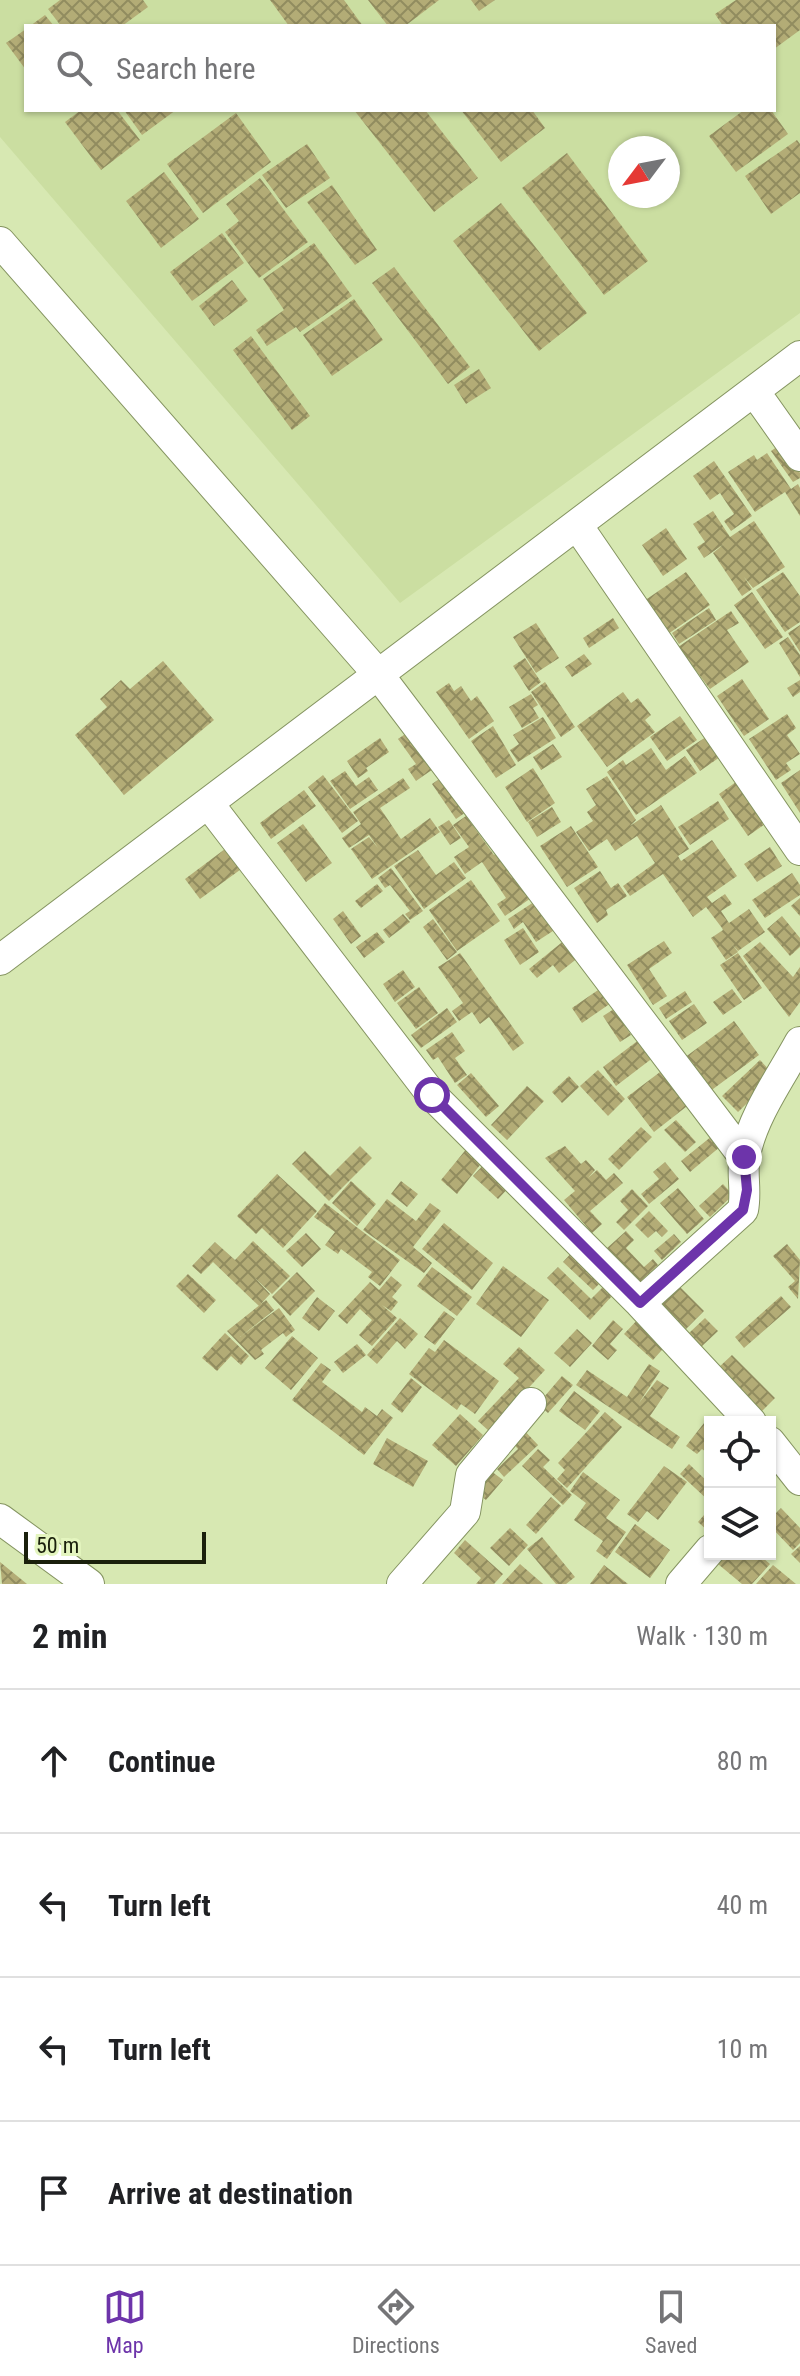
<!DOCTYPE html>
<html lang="en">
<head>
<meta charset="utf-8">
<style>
	body { margin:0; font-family:"Roboto Condensed",sans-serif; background:#f2f2f2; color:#202124 }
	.controls { position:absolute; right:24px; bottom:24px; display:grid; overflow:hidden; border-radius:0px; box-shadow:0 2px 6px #0004 }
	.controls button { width:72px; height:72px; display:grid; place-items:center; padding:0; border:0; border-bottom:2px solid #e0e0e0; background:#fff; color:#202124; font:40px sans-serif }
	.compass { position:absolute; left:608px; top:136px; width:72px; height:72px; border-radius:50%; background:#fff; box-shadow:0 2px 6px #0004; rotate:238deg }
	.scale { position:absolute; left:24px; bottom:20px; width:182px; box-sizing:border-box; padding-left:8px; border:4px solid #1a200c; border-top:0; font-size:22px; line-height:28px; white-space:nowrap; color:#1a200c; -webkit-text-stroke:6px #e4f5bf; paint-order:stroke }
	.stop { position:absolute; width:24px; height:24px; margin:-18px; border:6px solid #6d34aa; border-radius:50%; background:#fff }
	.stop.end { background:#6d34aa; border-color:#fff; box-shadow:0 2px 8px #0008 }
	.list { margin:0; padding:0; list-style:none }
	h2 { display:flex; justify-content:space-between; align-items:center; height:104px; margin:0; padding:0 32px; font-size:34px }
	h2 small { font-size:26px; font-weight:400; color:#757577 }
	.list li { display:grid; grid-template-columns:52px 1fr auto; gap:24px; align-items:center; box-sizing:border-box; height:144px; padding:0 32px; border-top:2px solid #e0e0e0 }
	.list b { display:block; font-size:30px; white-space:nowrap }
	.list em { font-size:26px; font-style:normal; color:#757577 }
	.icon { flex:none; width:44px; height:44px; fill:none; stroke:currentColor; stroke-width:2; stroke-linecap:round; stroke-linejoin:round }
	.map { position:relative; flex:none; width:800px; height:1584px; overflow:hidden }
	.search { position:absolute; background:#fff; box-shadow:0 2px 6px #0004; left:24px; right:24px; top:24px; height:88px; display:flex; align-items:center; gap:20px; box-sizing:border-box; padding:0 28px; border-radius:0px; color:#757577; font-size:30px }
	.sheet { height:680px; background:#fff }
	nav { display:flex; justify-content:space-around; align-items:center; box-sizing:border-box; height:112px; border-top:2px solid #e0e0e0; background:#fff; font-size:22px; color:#757577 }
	nav a { display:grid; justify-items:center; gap:4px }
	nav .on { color:#6d34aa }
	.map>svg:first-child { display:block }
	.built { fill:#cbdea1; fill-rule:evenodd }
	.building { fill:url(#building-cross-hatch) }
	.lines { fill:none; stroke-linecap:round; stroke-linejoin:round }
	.minor-casing { stroke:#859461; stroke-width:32 }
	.minor { stroke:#fff; stroke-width:30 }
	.route { stroke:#6d34aa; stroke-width:10 }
</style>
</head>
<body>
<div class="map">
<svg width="800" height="1584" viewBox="0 0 800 1584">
	<defs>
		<pattern id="building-cross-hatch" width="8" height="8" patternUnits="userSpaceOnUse" patternTransform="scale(2)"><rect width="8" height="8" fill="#b3ac76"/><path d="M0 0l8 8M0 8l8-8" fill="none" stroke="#918c5f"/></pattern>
	</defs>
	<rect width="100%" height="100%" fill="#d7e8b2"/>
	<path class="built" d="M0 0H800V313L400 603 0 137ZM26 26H774V110H26ZM620 148H668V196H620Z"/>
	<path class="building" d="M60 0H143L148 7 122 26H61L48 9Z
		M270 0H344L363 26H289Z
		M368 0H439L405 26H388Z
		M471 0H495L479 11Z
		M736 0H800V30L774 49V26H723L715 14Z
		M45 15 54 26H30Z
		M26 29V70L6 43Z
		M81 110H117L140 140 101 170 65 122Z
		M124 110H176L142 135Z
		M354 110H425L478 178 434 212Z
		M461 110H532L545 128 501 162Z
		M744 110H771L788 134 736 172 709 136Z
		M236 113 271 162 203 213 167 164Z
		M797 140 800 144V193L771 214 745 176Z
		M307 144 330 178 286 208 262 175Z
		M567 153 648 261 604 295 522 188Z
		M164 172 199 219 161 248 126 201Z
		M260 178 308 242 259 278 225 232 239 221 226 204Z
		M332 185 377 250 355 265 307 202Z
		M501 203 587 313 539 351 453 241Z
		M222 233 244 263 192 301 170 272Z
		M314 243 352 296 300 332 296 327 267 346 256 330 284 310 263 279Z
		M394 267 470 367 448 384 372 283Z
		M232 280 248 301 214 326 199 306Z
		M354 299 383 340 332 376 303 335Z
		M251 336 310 416 292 430 233 350Z
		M479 369 491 388 466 404 454 385Z
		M781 444 800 473V478L793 482 771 451Z
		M767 453 791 489 798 484 800 488V516L785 492 755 512 728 472 754 455 757 460Z
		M714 461 752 516 731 531 724 521 734 514 720 493 710 500 693 476Z
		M713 511 730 537 754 521 785 567 753 588 744 577 752 589 742 596 713 553 724 544 704 558 697 547 705 542 693 524Z
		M666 528 687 559 663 576 642 545Z
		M686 572 710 605 668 634 644 601Z
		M783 572 800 596V622L785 632 756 590Z
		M752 592 783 637 765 649 734 605Z
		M709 608 716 620 679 644 672 633Z
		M731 611 739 623 727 630 749 662 710 689 678 647Z
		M613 618 619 628 589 648 583 638Z
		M536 623 559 658 536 673 513 637Z
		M800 625V652L788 633Z
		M788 637 800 655V677L779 643Z
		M584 654 592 664 572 677 565 667Z
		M525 658 541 682 529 691 513 666Z
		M163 661 214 720 124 795 75 735 107 707 100 699 121 680 130 689Z
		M742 679 769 719 744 736 717 696Z
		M800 680V692L793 697 787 688Z
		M545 682 575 727 561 737 531 692Z
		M449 683 454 691 461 686 471 701 477 696 494 721 469 739 436 692Z
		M623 692 631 703 638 698 651 715 645 720 655 732 607 767 577 726Z
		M531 694 538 705 533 708 539 718 522 728 509 707Z
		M787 714 796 728 787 735 800 754 786 763 791 770 776 780 749 739Z
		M680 716 697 740 667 761 650 737Z
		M543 717 556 738 518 762 510 750 519 744 513 735Z
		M493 726 516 765 496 778 471 741Z
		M411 730 436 767 416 781 408 769 416 764 398 739Z
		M706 737 720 757 700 771 686 750Z
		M380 738 389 752 366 768 368 771 358 778 347 761Z
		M553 744 562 757 541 770 533 757Z
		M651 748 666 770 685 756 697 773 636 815 607 772 623 760 626 765Z
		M533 768 555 803 527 822 505 787Z
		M800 770V813L781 783Z
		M345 771 356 786 369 777 378 790 350 809 330 781Z
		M323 775 358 821 342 833 308 787Z
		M445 775 469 810 456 819 432 784Z
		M607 776 636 820 630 826 661 805 689 849 678 856 681 861 712 840 737 876 707 897 712 903 725 894 732 904 721 911 729 923 749 909 765 932 738 951 732 944 738 952 726 960 711 938 723 930 722 928 706 907 693 917 663 874 630 896 623 886 655 863 637 836 615 851 607 839 589 851 576 832 593 821 587 812 596 805 586 789Z
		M403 778 410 788 380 808 401 839 430 818 440 832 372 879 351 849 369 837 378 848 369 835 349 848 342 838 361 824 353 812Z
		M736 782 765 824 748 836 719 794Z
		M304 790 316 806 271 839 260 823Z
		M718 801 729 819 690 845 678 827Z
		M552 807 561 822 537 837 528 822Z
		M466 816 494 855 502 850 534 896 505 916 497 904 506 898 482 862 465 874 454 857 469 847 453 825Z
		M449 820 461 838 450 845 438 827Z
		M303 824 332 863 306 882 277 843Z
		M571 826 598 867 567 887 540 846Z
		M229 846 244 867 200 899 185 879Z
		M770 847 782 866 757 882 744 864Z
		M418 850 436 875 454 862 466 878 424 909 394 866Z
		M391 868 423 911 410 920 405 914 410 911 390 885 385 888 378 878Z
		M600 871 611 888 618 883 627 896 606 910 608 915 597 923 574 888Z
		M792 873 800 885V895L765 918 752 900Z
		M471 880 500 921 457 951 429 910Z
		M377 884 383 891 361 908 355 901Z
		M800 898V916L791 906Z
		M537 900 556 929 536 942 523 922 514 929 508 919Z
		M343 911 361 936 351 944 333 919Z
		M403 914 410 922 389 938 383 930Z
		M782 916 800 938V947L790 956 767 929Z
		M433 919 457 952 447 960 423 927Z
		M523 928 539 952 520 965 504 940Z
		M377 932 385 942 364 958 356 947Z
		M566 939 580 956 559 973 553 965 537 978 529 969Z
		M664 941 672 953 649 969 667 996 653 1005 627 965Z
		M760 942 793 977 800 967V1002L789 1017 743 956Z
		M460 953 524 1043 513 1051 489 1017 480 1024 472 1012 459 1021 452 1011 463 1003 438 967Z
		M738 953 762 988 744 1000 720 965Z
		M403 970 415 987 395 1002 383 984Z
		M419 987 438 1013 416 1029 397 1003Z
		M601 988 611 1003 582 1023 572 1008Z
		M732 989 742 1002 723 1015 713 1002Z
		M685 991 692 1002 666 1019 659 1008Z
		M694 1004 707 1023 682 1040 669 1021Z
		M447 1008 457 1022 421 1048 411 1035Z
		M614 1009 631 1035 620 1042 603 1016Z
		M734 1021 759 1055 709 1092 684 1058Z
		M452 1032 465 1051 455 1058 467 1075 455 1083 438 1057 433 1060 426 1050Z
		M640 1039 654 1057 616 1086 603 1067Z
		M760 1060 775 1076 738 1112 722 1096Z
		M664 1069 691 1103 654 1132 627 1097Z
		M598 1070 625 1099 608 1116 580 1086Z
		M471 1073 499 1106 486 1117 457 1085Z
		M569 1076 579 1087 562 1103 552 1092Z
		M527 1086 544 1101 507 1140 491 1125Z
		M676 1120 696 1142 685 1152 664 1130Z
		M641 1127 652 1137 619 1170 608 1159Z
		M712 1136 727 1141 690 1172 681 1161Z
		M360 1146 372 1158 329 1201 292 1164 305 1151 330 1176Z
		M565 1146 581 1164 586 1160 595 1170 588 1178 597 1170 606 1180 614 1173 623 1183 590 1211 602 1224 592 1233 564 1200 575 1191 545 1158Z
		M468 1147 484 1160 457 1194 441 1180Z
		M488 1160 513 1183 498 1199 473 1176Z
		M665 1162 679 1179 649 1204 641 1194 659 1179 653 1172Z
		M277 1174 317 1211 283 1248 262 1228 256 1234 237 1216Z
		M351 1181 376 1204 357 1226 332 1203Z
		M401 1181 418 1194 407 1207 391 1194Z
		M723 1184 733 1195 710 1217 699 1206Z
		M678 1188 704 1219 687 1234 660 1203Z
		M632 1189 648 1206 624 1230 616 1222 628 1210 620 1201Z
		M387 1199 416 1221 430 1203 441 1211 413 1247 432 1263 424 1273 363 1230Z
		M325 1203 400 1260 380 1286 368 1277 372 1272 341 1249 338 1254 325 1245 335 1232 314 1217Z
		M649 1211 668 1231 662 1237 656 1231 648 1238 635 1225Z
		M444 1223 493 1263 472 1290 422 1249Z
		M626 1231 634 1240 626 1248 644 1267 653 1259 658 1265 639 1283 606 1249Z
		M306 1233 321 1249 302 1267 286 1251Z
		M674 1234 681 1242 662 1260 654 1251Z
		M253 1241 290 1276 272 1294 254 1277 270 1294 259 1306 213 1262 201 1274 192 1266 215 1242 235 1260Z
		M787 1244 800 1260 798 1299 788 1287 795 1281 773 1256Z
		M575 1249 605 1278 593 1290 563 1262Z
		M503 1266 549 1300 521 1337 476 1304Z
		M432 1267 472 1297 457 1316 417 1286Z
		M558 1267 591 1299 603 1287 612 1296 590 1320 547 1278Z
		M297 1272 315 1291 290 1316 272 1297Z
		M188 1274 216 1300 204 1313 176 1286Z
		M391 1276 402 1285 392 1297 398 1302 391 1311 382 1305 397 1318 372 1346 359 1335 372 1320 360 1309 347 1324 338 1316 370 1282 379 1290Z
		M673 1280 704 1311 685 1330 654 1298Z
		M781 1296 791 1307 744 1348 735 1337Z
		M317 1297 335 1311 319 1331 302 1318Z
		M266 1300 274 1310 240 1337 279 1308 295 1330 286 1337 283 1333 261 1350 264 1354 255 1360 227 1331Z
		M444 1311 455 1319 435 1345 424 1337Z
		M641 1316 669 1342 653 1360 624 1334Z
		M400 1318 418 1334 405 1349 397 1341 377 1364 367 1355Z
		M705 1318 718 1331 701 1347 688 1334Z
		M613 1320 623 1329 610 1344 617 1350 608 1360 592 1346Z
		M577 1329 592 1343 570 1367 554 1353Z
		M225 1333 249 1356 241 1365 231 1356 217 1371 202 1358Z
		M292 1336 318 1358 291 1390 265 1368Z
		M444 1340 499 1381 475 1414 461 1404 457 1410 409 1374 429 1348 435 1352Z
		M357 1344 366 1355 343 1373 334 1362Z
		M519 1347 545 1370 489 1431 478 1421 519 1378 503 1364Z
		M732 1355 775 1398 762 1411 718 1368Z
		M321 1363 331 1370 322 1382 362 1412 365 1407 377 1416 382 1409 393 1418 364 1455 292 1400Z
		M649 1364 660 1371 639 1403 657 1380 669 1388 650 1416 680 1437 672 1449 576 1385 587 1370 627 1397Z
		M562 1376 573 1385 548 1413 538 1404Z
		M411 1378 422 1387 402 1413 391 1404Z
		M574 1391 600 1411 585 1430 559 1411Z
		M605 1412 622 1427 567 1488 557 1479 565 1470 558 1463Z
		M460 1414 483 1435 456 1466 432 1445Z
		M708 1418 713 1422H710V1455L702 1449 697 1454 686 1446Z
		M521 1427 538 1445 504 1477 497 1469 518 1449 508 1438Z
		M387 1438 428 1461 413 1487 373 1464Z
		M538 1449 550 1460 543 1467 572 1495 563 1505 522 1466Z
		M689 1464 710 1484V1502L680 1474Z
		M664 1466 687 1482 658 1520 647 1511 638 1522 627 1514Z
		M487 1468 503 1480 486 1500 471 1488Z
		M583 1472 620 1500 606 1518 626 1532 607 1559 596 1551 603 1541 574 1520 586 1503 570 1491Z
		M551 1497 561 1506 536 1534 526 1525Z
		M710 1508V1528L708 1531 698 1522Z
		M781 1508 800 1528V1543L793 1550 770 1526V1519Z
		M635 1524 670 1550 650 1578 615 1552Z
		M510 1528 528 1545 509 1566 490 1548Z
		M542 1537 575 1577 566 1584H556L527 1549Z
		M465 1540 503 1574 494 1584H476L481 1578 454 1553Z
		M800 1546V1563L791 1554Z
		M716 1554H758L770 1564 752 1584H742L712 1559Z
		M0 1562 27 1584H2Z
		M520 1564 543 1584H502Z
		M604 1565 628 1584H590Z
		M773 1565 796 1584H756Z"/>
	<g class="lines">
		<g class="minor-casing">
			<path id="minor" d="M0 242 378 674 744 1157
				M754 391 800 456
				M577 525 800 850
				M208 803 432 1095 640 1303 751 1422
				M0 960 800 356
				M640 1303 743 1210C747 1191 741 1172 745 1155 753 1115 781 1077 800 1042
				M770 1442 800 1480
				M0 1519 89 1584
				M402 1584 465 1512 471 1475 531 1403
				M681 1584 710 1550"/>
		</g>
		<use href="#minor" class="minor"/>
	</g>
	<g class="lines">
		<path class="route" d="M432 1095 640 1303 743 1210 747 1190 744 1157"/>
	</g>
</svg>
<div class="controls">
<button><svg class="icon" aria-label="locate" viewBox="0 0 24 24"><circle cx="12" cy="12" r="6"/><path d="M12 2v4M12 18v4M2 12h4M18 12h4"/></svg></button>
<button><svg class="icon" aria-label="layers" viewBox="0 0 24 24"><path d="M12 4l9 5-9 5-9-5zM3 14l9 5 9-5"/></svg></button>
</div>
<svg class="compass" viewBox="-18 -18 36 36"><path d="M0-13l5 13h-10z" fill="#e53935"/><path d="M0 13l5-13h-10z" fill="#757577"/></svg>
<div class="scale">50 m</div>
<div class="stop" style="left:432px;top:1095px"></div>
<div class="stop end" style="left:744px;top:1157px"></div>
<div class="search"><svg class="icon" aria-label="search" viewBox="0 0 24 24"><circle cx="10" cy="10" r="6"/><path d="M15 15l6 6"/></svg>Search here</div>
</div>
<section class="sheet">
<h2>2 min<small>Walk · 130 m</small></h2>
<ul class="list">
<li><svg class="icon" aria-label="ahead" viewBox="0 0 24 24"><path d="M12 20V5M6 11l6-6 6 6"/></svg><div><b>Continue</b></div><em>80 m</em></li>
<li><svg class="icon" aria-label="left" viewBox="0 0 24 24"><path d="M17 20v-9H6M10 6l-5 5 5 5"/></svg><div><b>Turn left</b></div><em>40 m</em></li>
<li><svg class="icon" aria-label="left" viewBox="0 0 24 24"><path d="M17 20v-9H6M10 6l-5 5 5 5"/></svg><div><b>Turn left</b></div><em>10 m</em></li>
<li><svg class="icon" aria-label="arrive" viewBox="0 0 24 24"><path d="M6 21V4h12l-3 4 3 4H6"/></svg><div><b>Arrive at destination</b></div></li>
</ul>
</section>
<nav>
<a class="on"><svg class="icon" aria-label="map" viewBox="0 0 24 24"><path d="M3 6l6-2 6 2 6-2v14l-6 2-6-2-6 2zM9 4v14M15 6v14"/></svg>Map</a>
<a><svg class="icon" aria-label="directions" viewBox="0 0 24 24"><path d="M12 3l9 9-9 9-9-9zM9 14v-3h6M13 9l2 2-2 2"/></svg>Directions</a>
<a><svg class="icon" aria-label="saved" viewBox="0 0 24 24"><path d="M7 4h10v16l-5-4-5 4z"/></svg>Saved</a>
</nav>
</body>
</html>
